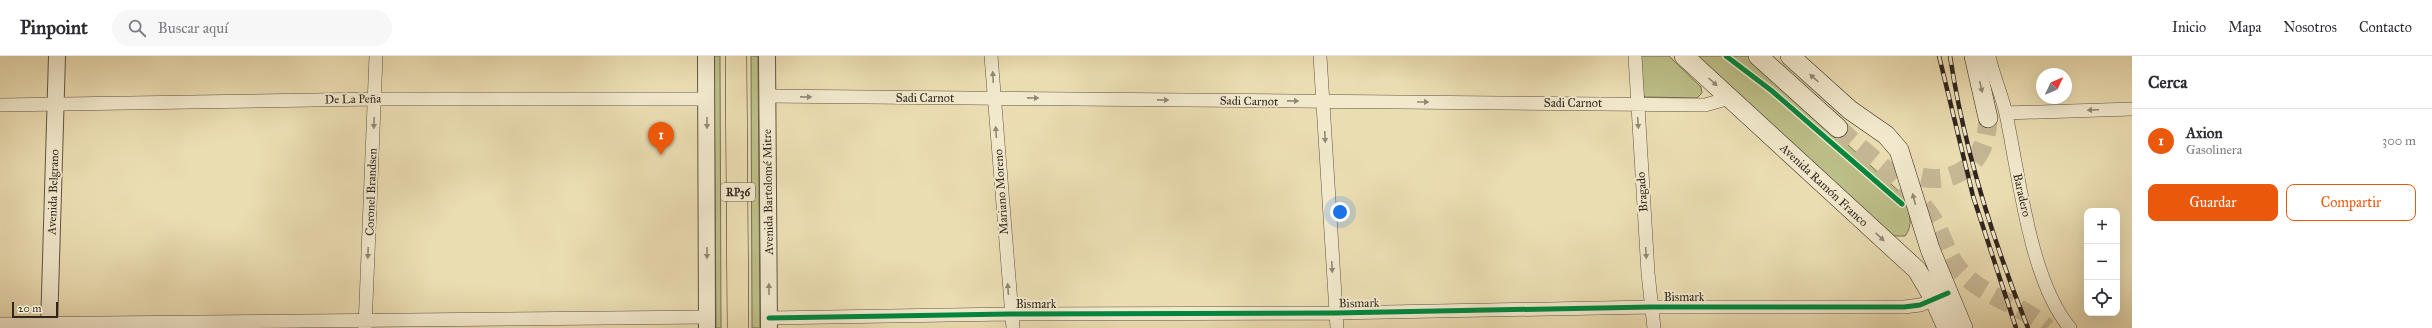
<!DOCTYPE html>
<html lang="es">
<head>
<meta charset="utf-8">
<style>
	body { margin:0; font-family:"IM FELL Great Primer",serif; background:#f7f7f7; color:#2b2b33 }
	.controls { position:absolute; right:12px; bottom:12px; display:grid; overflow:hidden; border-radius:8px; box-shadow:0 4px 16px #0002 }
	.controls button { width:36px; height:36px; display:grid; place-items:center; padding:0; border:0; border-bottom:1px solid #e1e1e2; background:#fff; color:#2b2b33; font:20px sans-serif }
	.compass { position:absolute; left:2036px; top:12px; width:36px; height:36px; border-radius:50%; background:#fff; box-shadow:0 4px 16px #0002; rotate:46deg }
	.scale { position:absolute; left:12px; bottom:10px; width:46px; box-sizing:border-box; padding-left:4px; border:2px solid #31261f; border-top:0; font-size:11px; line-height:14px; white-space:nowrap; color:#31261f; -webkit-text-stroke:3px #f2e9cd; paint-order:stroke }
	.you { position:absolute; left:1340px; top:156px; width:14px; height:14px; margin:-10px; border:3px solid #fff; border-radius:50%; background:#1a73e8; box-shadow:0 0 0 6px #1a73e833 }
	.badge { display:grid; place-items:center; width:26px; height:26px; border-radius:50%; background:#ea580c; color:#fff; font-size:13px; font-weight:700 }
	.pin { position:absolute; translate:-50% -33px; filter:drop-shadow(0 1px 2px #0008) }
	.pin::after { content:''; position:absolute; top:21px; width:14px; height:12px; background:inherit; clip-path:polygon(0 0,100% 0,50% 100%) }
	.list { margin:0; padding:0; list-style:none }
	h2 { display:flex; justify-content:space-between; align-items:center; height:52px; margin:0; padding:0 16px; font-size:17px }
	h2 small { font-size:13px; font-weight:400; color:#7c7c81 }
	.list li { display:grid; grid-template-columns:26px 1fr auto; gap:12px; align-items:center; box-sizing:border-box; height:64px; padding:0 16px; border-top:1px solid #e1e1e2 }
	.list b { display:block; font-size:15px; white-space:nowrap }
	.list p { margin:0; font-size:13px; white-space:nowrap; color:#7c7c81 }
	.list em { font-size:13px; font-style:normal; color:#7c7c81 }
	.actions { display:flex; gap:8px; padding:12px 16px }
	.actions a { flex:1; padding:9px 0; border:1px solid #ea580c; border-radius:8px; text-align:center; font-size:14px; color:#ea580c }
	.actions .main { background:#ea580c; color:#fff }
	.icon { flex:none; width:22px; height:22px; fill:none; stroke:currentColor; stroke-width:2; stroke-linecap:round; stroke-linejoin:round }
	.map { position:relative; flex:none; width:2132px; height:272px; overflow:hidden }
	header { display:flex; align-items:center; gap:24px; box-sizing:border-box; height:56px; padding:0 20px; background:#fff; border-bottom:1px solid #e1e1e2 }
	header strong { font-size:19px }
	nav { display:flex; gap:22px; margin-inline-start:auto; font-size:14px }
	.search { width:280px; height:36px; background:#f7f7f7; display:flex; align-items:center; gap:10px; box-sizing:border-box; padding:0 14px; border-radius:22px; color:#7c7c81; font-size:15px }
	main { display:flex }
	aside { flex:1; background:#fff }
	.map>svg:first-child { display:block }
	.green { fill:#bdbf88; stroke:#777254 }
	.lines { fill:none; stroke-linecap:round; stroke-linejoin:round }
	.secondary-tunnel { stroke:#c6b895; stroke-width:19; stroke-dasharray:19 10; stroke-linecap:butt }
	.minor-casing { stroke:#605444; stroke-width:14 }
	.tertiary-casing { stroke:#605444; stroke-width:18 }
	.secondary-casing { stroke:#31261f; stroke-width:20 }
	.primary-casing { stroke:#31261f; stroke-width:22 }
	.minor { stroke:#f2e9cd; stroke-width:13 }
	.tertiary { stroke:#f2e9cd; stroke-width:16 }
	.secondary { stroke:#f2e9cd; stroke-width:19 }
	.primary { stroke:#ebddb2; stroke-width:21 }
	.rail-casing { stroke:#31261f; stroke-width:4.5 }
	.rail { stroke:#f2e9cd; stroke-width:3; stroke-dasharray:9; stroke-linecap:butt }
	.cycleway-casing { stroke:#f2e9cd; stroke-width:8 }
	.cycleway { stroke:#00873e; stroke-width:5 }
	.oneway { fill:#928876 }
	.labels { text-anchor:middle; stroke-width:4; stroke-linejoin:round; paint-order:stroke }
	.shield { fill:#f2e9cd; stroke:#6b6053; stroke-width:1 }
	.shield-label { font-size:11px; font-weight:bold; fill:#31261f }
	.street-label { font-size:12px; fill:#31261f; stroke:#f2e9cd }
</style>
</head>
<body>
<header>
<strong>Pinpoint</strong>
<div class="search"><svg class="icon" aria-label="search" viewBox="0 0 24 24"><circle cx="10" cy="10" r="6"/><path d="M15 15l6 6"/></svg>Buscar aquí</div>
<nav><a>Inicio</a><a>Mapa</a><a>Nosotros</a><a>Contacto</a></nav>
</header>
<main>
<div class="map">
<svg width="2132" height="272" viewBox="0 0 2132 272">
	<rect width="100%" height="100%" fill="#ebddb2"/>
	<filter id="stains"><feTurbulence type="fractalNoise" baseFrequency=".005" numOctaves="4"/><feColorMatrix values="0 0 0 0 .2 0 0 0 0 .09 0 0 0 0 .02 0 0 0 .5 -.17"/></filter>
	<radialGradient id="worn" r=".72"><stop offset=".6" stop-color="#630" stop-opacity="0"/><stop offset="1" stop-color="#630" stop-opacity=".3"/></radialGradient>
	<path class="green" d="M714 0H720L721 272H716Z
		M751 0H758L760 272H752Z
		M1641 0H1669L1701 31 1702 37 1697 42 1645 41 1642 37Z
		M1695 0H1750L1903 139C1908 153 1915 167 1905 180H1895L1887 176Z"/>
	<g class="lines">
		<path class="secondary-tunnel" d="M1838 72C1867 99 1902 124 1927 155 1942 173 1945 199 1961 216 1986 242 2021 248 2047 272
			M1895 110C1940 138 1987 118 1988 62"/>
		<g class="minor-casing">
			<path id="minor" d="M991 0 1013 272
				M1320 0 1337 272
				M1635 0 1648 217 1654 272
				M1989 0C1993 20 2002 39 2006 58 2019 119 2030 225 2070 272
				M767 40 1705 49 1730 42
				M0 49 375 43H707
				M2006 57 2132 53
				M769 262 1010 258 1335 257 1651 251H1904L1920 249 1940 241
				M0 268 707 261
				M365 272 376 0"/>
		</g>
		<g class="tertiary-casing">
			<path id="tertiary" d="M706 0 707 272
				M767 0 769 272
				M49 272 57 0"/>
		</g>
		<g class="secondary-casing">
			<path id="secondary" d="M1684 0 1917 214 1934 243 1947 272
				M1758 0 1838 72
				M1790 0 1850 54 1886 79 1899 94 1930 193 1963 272
				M1974 0 1988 62"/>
		</g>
		<g class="primary-casing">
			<path id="primary" d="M736 0 738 272"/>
		</g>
		<use href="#minor" class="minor"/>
		<use href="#tertiary" class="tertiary"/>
		<use href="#secondary" class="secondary"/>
		<use href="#primary" class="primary"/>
		<g class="rail-casing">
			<path id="rail" d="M1939 0 1973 140 2016 272
				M1950 0C1964 93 1993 185 2028 272"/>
		</g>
		<use href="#rail" class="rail"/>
		<g class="cycleway-casing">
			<path id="cycleway" d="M1726 0 1772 35 1902 148
				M769 262 1010 258 1335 257 1651 251H1904L1920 249 1948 237"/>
		</g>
		<use href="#cycleway" class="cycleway"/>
	</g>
	<defs><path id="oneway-solid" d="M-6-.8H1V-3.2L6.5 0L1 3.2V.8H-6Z"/></defs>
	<g class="oneway">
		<use href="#oneway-solid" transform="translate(993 21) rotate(-93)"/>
		<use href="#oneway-solid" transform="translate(1814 22) rotate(-138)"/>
		<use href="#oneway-solid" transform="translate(1713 26) rotate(42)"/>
		<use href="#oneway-solid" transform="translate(1981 31) rotate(77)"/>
		<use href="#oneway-solid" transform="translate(806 41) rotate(1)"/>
		<use href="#oneway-solid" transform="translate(1033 42) rotate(1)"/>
		<use href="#oneway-solid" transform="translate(1163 44) rotate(1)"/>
		<use href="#oneway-solid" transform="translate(1293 45) rotate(1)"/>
		<use href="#oneway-solid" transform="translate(1423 46)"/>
		<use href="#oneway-solid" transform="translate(2093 54) rotate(178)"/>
		<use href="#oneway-solid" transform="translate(374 67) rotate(92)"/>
		<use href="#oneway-solid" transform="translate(707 67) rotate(90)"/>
		<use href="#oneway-solid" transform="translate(1638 67) rotate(86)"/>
		<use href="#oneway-solid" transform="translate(996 76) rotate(-94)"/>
		<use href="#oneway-solid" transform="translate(1325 81) rotate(87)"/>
		<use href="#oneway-solid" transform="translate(1914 143) rotate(-105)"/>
		<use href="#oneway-solid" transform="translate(1880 181) rotate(43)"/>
		<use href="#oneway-solid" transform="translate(368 197) rotate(92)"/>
		<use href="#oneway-solid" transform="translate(707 197) rotate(90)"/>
		<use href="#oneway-solid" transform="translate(1646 197) rotate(86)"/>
		<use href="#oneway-solid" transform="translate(1332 211) rotate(87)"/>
		<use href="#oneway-solid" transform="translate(769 233) rotate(-91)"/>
		<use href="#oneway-solid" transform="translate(1008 233) rotate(-94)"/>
	</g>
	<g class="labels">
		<rect class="shield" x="721" y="127" width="34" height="18" rx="3"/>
		<g class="shield-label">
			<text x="738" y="140">RP36</text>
		</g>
		<g class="street-label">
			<text x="925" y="46">Sadi Carnot</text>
			<text transform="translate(353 43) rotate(-1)" y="4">De La Peña</text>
			<text transform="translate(1249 45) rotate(1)" y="4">Sadi Carnot</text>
			<text x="1573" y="51">Sadi Carnot</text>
			<text transform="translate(1824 129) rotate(43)" y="4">Avenida Ramón Franco</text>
			<text transform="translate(53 136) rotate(-88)" y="4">Avenida Belgrano</text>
			<text transform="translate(371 136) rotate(-88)" y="4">Coronel Brandsen</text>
			<text transform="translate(768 136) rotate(-91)" y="4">Avenida Bartolomé Mitre</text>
			<text transform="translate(1001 136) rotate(-94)" y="4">Mariano Moreno</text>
			<text transform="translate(1642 136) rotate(-94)" y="4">Bragado</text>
			<text transform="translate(2022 139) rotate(77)" y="4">Baradero</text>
			<text x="1684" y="245">Bismark</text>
			<text transform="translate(1359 247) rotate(-1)" y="4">Bismark</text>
			<text x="1036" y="252">Bismark</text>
		</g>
	</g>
	<rect width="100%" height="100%" filter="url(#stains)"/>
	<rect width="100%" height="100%" fill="url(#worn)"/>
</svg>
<div class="controls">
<button>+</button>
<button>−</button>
<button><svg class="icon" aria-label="locate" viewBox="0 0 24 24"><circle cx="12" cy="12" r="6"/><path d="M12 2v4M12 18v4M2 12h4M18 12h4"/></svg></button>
</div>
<svg class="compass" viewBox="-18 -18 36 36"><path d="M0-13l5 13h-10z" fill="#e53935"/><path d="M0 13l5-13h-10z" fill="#7c7c81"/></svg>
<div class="scale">20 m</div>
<div class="you"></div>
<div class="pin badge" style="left:661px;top:99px">1</div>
</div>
<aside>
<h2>Cerca<small></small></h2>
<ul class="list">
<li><span class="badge">1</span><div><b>Axion</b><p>Gasolinera</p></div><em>300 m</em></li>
</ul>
<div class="actions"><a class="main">Guardar</a><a>Compartir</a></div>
</aside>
</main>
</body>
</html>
